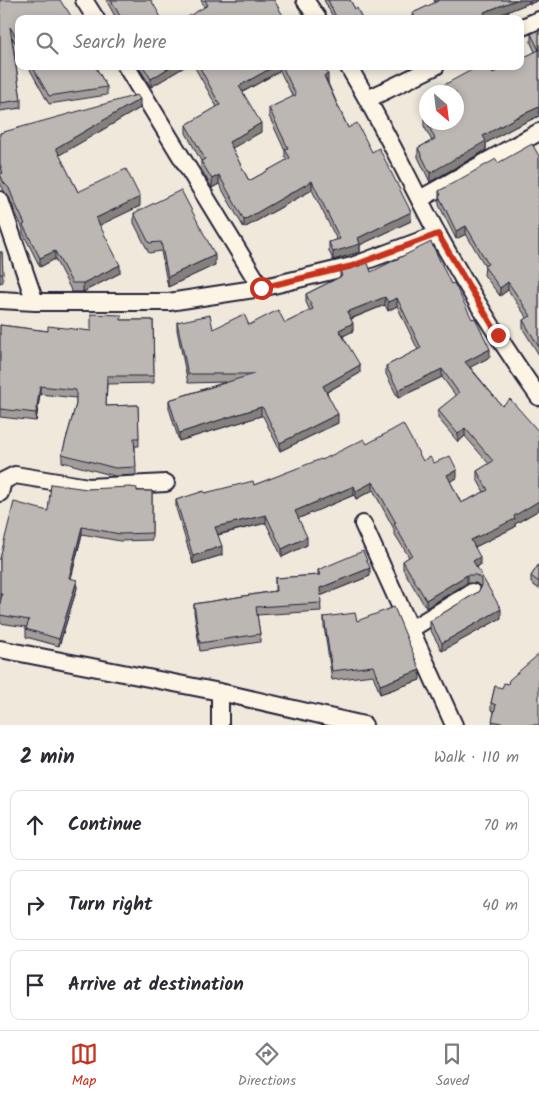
<!DOCTYPE html>
<html lang="en">
<head>
<meta charset="utf-8">
<style>
	body { margin:0; font-family:Kalam,sans-serif; background:#f7f7f7; color:#2b2b33 }
	.compass { position:absolute; left:419px; top:85px; width:45px; height:45px; border-radius:50%; background:#fff; box-shadow:0 2px 8px #0003; rotate:152deg }
	.stop { position:absolute; width:15px; height:15px; margin:-11px; border:4px solid #c8321e; border-radius:50%; background:#fff }
	.stop.end { background:#c8321e; border-color:#fff; box-shadow:0 1px 5px #0008 }
	.list { margin:0; padding:0; list-style:none }
	h2 { display:flex; justify-content:space-between; align-items:center; height:65px; margin:0; padding:0 20px; font-size:21px }
	h2 small { font-size:16px; font-weight:400; color:#7c7c81 }
	.list li { display:grid; grid-template-columns:32px 1fr auto; gap:15px; align-items:center; box-sizing:border-box; height:70px; margin:0 10px 10px; padding:0 10px; border:1px solid #e1e1e2; border-radius:10px }
	.list b { display:block; font-size:19px; white-space:nowrap }
	.list em { font-size:16px; font-style:normal; color:#7c7c81 }
	.icon { flex:none; width:28px; height:28px; fill:none; stroke:currentColor; stroke-width:2; stroke-linecap:round; stroke-linejoin:round }
	.map { position:relative; flex:none; width:539px; height:725px; overflow:hidden }
	.search { position:absolute; background:#fff; box-shadow:0 2px 8px #0003; left:15px; right:15px; top:15px; height:55px; display:flex; align-items:center; gap:12px; box-sizing:border-box; padding:0 18px; border-radius:10px; color:#7c7c81; font-size:19px }
	.sheet { height:305px; background:#fff }
	nav { display:flex; justify-content:space-around; align-items:center; box-sizing:border-box; height:70px; border-top:1px solid #e1e1e2; background:#fff; font-size:14px; color:#7c7c81 }
	nav a { display:grid; justify-items:center; gap:2px }
	nav .on { color:#c8321e }
	.map>svg:first-child { display:block }
	.lines { fill:none; stroke-linecap:round; stroke-linejoin:round }
	.street-casing { stroke:#22223b; stroke-width:20 }
	.street { stroke:#fcf5e5; stroke-width:16 }
	.wall { fill:#a29d9a; stroke:#22223b; fill-rule:evenodd }
	.shaded-wall { fill:#84807d; stroke:#22223b }
	.building { fill:#bcb7b3; stroke:#22223b }
	.route { stroke:#c8321e; stroke-width:6 }
</style>
</head>
<body>
<div class="map">
<svg width="539" height="725" viewBox="0 0 539 725">
	<rect width="100%" height="100%" fill="#efe8db"/>
	<filter id="ink" filterUnits="userSpaceOnUse"><feTurbulence type="fractalNoise" baseFrequency=".02" numOctaves="2"/><feDisplacementMap in="SourceGraphic" scale="10" xChannelSelector="R" yChannelSelector="G"/><feConvolveMatrix kernelMatrix="1 2 1 2 8 2 1 2 1" color-interpolation-filters="sRGB"/></filter>
	<g filter="url(#ink)">
		<g class="lines">
			<g class="street-casing">
				<path id="street" d="M84 0 96 19
					M305 0 318 19
					M520 28 539 20
					M126 66 261 288
					M348 66C381 120 407 177 437 233 468 289 502 345 539 397
					M368 99 436 66
					M420 199 539 132
					M0 200 35 302
					M0 300 35 302H169L261 288 352 266 438 234
					M0 493 3 481 15 475 88 487 166 483
					M363 524 454 725
					M411 629 472 592
					M0 649 220 692 364 725
					M220 725V692"/>
			</g>
			<use href="#street" class="street"/>
		</g>
		<path class="wall" d="M0 0 19 19V50L12 37 21 100V108L0 111Z
			M106 0H151L116 18Z
			M201 0H274L204 7Z
			M324 0H350L355 9 362 19H334Z
			M434 0H539L530 4 529 3 489 19H413V13L435 3Z
			M539 30V116L515 127 486 143V150L430 182 418 157V148L432 141 424 126V118L426 122 493 73 535 52 531 43V34Z
			M28 66H95L107 87V95L49 104Z
			M138 66H186L151 87Z
			M194 66H324L328 83 348 128 372 152 411 221 360 245V252L333 260 329 251V242L337 240 312 190 244 228 219 184 212 188 201 169V161L186 133V125L217 107ZM280 71 293 97 269 108V116L285 151V157L287 160 249 181 232 148 261 132 243 92Z
			M140 108 59 155 78 192 140 206 99 225 120 273 83 292H72L55 259 40 267 23 233V229L15 212 9 197 4 191 0 183V133Z
			M539 156V355L523 329V320L527 318 508 290 500 296 484 275 485 266 466 234 456 239 439 205V191L498 163Z
			M134 213 215 265 168 287 161 251 149 253 134 223Z
			M0 252H2L3 282 0 283Z
			M340 271 371 272 451 284 490 357 470 367 502 406 539 432V510L515 524V527L475 547 480 565 477 567 501 618 442 651 430 629V621L478 592 481 587 476 583H467L426 608 403 569V561L409 557 394 533V529L373 490 356 499 354 495 298 518 307 545 282 557 266 523 218 535 222 555 193 564 176 508V500L205 493 254 485 367 444 423 461 434 463 457 478 450 481 461 503 484 492 477 479V471L489 464 465 436 458 442 438 418V410L456 396 442 377 398 398 386 374V366L418 350 397 306 388 311 385 305 351 319 353 331 343 336 360 373 327 392 338 423 280 451 263 416H261L179 441 169 408V400L226 382 188 383 177 330V322L213 329 249 325 285 323 310 311 306 302V294L340 277Z
			M121 320H153L154 383 107 384 106 406 138 405 139 446H135L136 475 115 476 62 462V454L76 404V398L40 394 36 421 0 417V325L48 331H91Z
			M87 489 152 491V540L120 541 82 534 71 579 77 588 59 646 26 637V627L0 623V558L48 511Z
			M539 564V589L531 583V576Z
			M318 570 370 576 320 596 321 611 257 615 260 634V642L200 651 194 612V604L275 591V578L318 575Z
			M324 617 357 621 420 680 380 694 373 675 332 680 324 626Z
			M495 686 539 725H492L494 711 491 710V703Z"/>
		<path class="shaded-wall" d="M516 0H529V3L489 19H475L484 12Z
			M530 0H539L530 4Z
			M172 66H186L151 87V79Z
			M275 66H280V71L239 94V86Z
			M362 66H371L362 71Z
			M328 74V83L324 76Z
			M140 99V108L56 157V148Z
			M539 107V116L515 127 486 143V150L430 182V173L483 136 515 118Z
			M261 123V132L229 150V142Z
			M219 175V184L212 188V179Z
			M312 181V190L244 228V220Z
			M140 197V206L96 227V218Z
			M411 212V221L360 245V252L333 260V252L358 238Z
			M466 226V234L456 239V231Z
			M55 251V259L40 267V258Z
			M215 255V265L168 287V277Z
			M120 265V273L83 292V283Z
			M508 282V290L500 296V288Z
			M385 297V305L347 320V312Z
			M397 298V306L388 311V302Z
			M353 323V331L339 338V330Z
			M490 349V357L465 370V362Z
			M360 365V373L323 394V386Z
			M442 369V377L398 398V390Z
			M40 386V394L36 421V413Z
			M261 407V416L179 441V433Z
			M338 414V423L280 451V443Z
			M465 428V436L458 442V434Z
			M457 470V478L447 483V475Z
			M373 482V490L356 499V491Z
			M354 486V495L295 520V511Z
			M539 501V510L515 524V527L471 549V540Z
			M266 515V523L215 535V527Z
			M82 527V534L69 585V578Z
			M307 537V545L282 557V549Z
			M222 546V555L193 564V556Z
			M480 557V565L473 569V561Z
			M370 568V576L320 596V588Z
			M467 575V583L426 608V600Z
			M77 580V588L59 646V639Z
			M501 609V618L442 651V643Z
			M420 670V680L380 694V685Z"/>
		<path class="building" d="M0 0H60L65 8H66L73 19H19V42L10 27 21 100 0 103Z
			M111 0H151L162 19H115L120 16Z
			M205 0H274L285 19H184L208 5Z
			M328 0H350L355 9 357 8 362 19H337Z
			M438 0H516L484 12 485 14 475 19H416L413 13 438 1Z
			M539 30V107L515 118 483 136 486 141 430 173 418 148 435 139 427 122H456V92H431L479 66H489L493 73 506 66H520V59L539 50 531 34Z
			M32 66H95L107 87 49 96Z
			M143 66H172L151 79Z
			M199 66H275L239 86 261 123 229 142 249 181 290 158 285 149 288 148 269 108 296 95 282 66H324L328 74 324 76 348 128 357 123 372 152 379 148 411 212 358 238 360 244 333 252 329 242 340 239 312 181 244 220 219 175 212 179 201 161 205 159 186 125 220 105Z
			M137 95 140 99 56 148 78 192 126 169 140 197 96 218 120 265 83 283H72L55 251 40 258 23 225 25 224 15 203 9 188 4 183 0 174 3 173 0 164V133Z
			M532 144 539 156V347L523 320 531 316 508 282 500 288 484 266 488 264 466 226 456 231 439 196 441 195 439 191 496 159 498 163Z
			M181 190 215 255 168 277 161 242 149 243 134 213Z
			M431 242 451 284 454 283 472 319 475 318 490 349 465 362 502 406 510 399 539 432V501L514 516 515 519 471 540 480 557 473 561 501 609 442 643 430 621 478 592 481 588V579L476 575H467L426 600 403 561 412 555 394 524 396 523 373 482 356 491 354 486 295 511 307 537 282 549 266 515 215 527 222 546 193 556 176 500 204 491 205 493 253 481 254 485 321 459 322 460 364 439 367 444 403 424 423 461 430 457 434 463 450 456 457 470 447 475 461 503 488 490 477 471 493 461 465 428 458 434 438 410 459 393 442 369 398 390 386 366 421 348 397 298 388 302 385 297 347 312 353 323 339 330 360 365 323 386 338 414 280 443 263 408 261 407 179 433 169 400 254 374H188L177 322 210 315 213 329 244 314 249 325 278 310 285 323 313 309 306 294 342 276 340 271 368 263 371 272Z
			M0 252H2L3 274H0Z
			M91 314 121 315V320H153L154 376H107L106 406 138 405 139 438H134L136 467 115 468 62 454 76 404V390L40 386 36 413 0 409V325L48 331V326L91 331Z
			M51 484 87 489 130 487 137 488V491H152V533L120 534 82 527 69 578 77 580 59 639 26 629 29 620 0 615V604L2 594H0V558L14 502 48 511Z
			M363 551 370 568 320 588 321 603 256 607 260 634 200 643 194 604 276 591 275 578 320 575 318 570Z
			M539 564V582L531 576Z
			M394 607 420 670 380 685 373 666 332 671 324 617 355 613 357 621Z
			M539 654V725H510L492 721 496 705 491 703 495 686 502 688 504 683 508 684 509 680Z"/>
	</g>
	<g class="lines" filter="url(#ink)">
		<path class="route" d="M261 288 352 266 438 234 498 335"/>
	</g>
</svg>
<svg class="compass" viewBox="-18 -18 36 36"><path d="M0-13l5 13h-10z" fill="#e53935"/><path d="M0 13l5-13h-10z" fill="#7c7c81"/></svg>
<div class="stop" style="left:261px;top:288px"></div>
<div class="stop end" style="left:498px;top:335px"></div>
<div class="search"><svg class="icon" aria-label="search" viewBox="0 0 24 24"><circle cx="10" cy="10" r="6"/><path d="M15 15l6 6"/></svg>Search here</div>
</div>
<section class="sheet">
<h2>2 min<small>Walk · 110 m</small></h2>
<ul class="list">
<li><svg class="icon" aria-label="ahead" viewBox="0 0 24 24"><path d="M12 20V5M6 11l6-6 6 6"/></svg><div><b>Continue</b></div><em>70 m</em></li>
<li><svg class="icon" aria-label="right" viewBox="0 0 24 24"><path d="M7 20v-9h11M14 6l5 5-5 5"/></svg><div><b>Turn right</b></div><em>40 m</em></li>
<li><svg class="icon" aria-label="arrive" viewBox="0 0 24 24"><path d="M6 21V4h12l-3 4 3 4H6"/></svg><div><b>Arrive at destination</b></div></li>
</ul>
</section>
<nav>
<a class="on"><svg class="icon" aria-label="map" viewBox="0 0 24 24"><path d="M3 6l6-2 6 2 6-2v14l-6 2-6-2-6 2zM9 4v14M15 6v14"/></svg>Map</a>
<a><svg class="icon" aria-label="directions" viewBox="0 0 24 24"><path d="M12 3l9 9-9 9-9-9zM9 14v-3h6M13 9l2 2-2 2"/></svg>Directions</a>
<a><svg class="icon" aria-label="saved" viewBox="0 0 24 24"><path d="M7 4h10v16l-5-4-5 4z"/></svg>Saved</a>
</nav>
</body>
</html>
